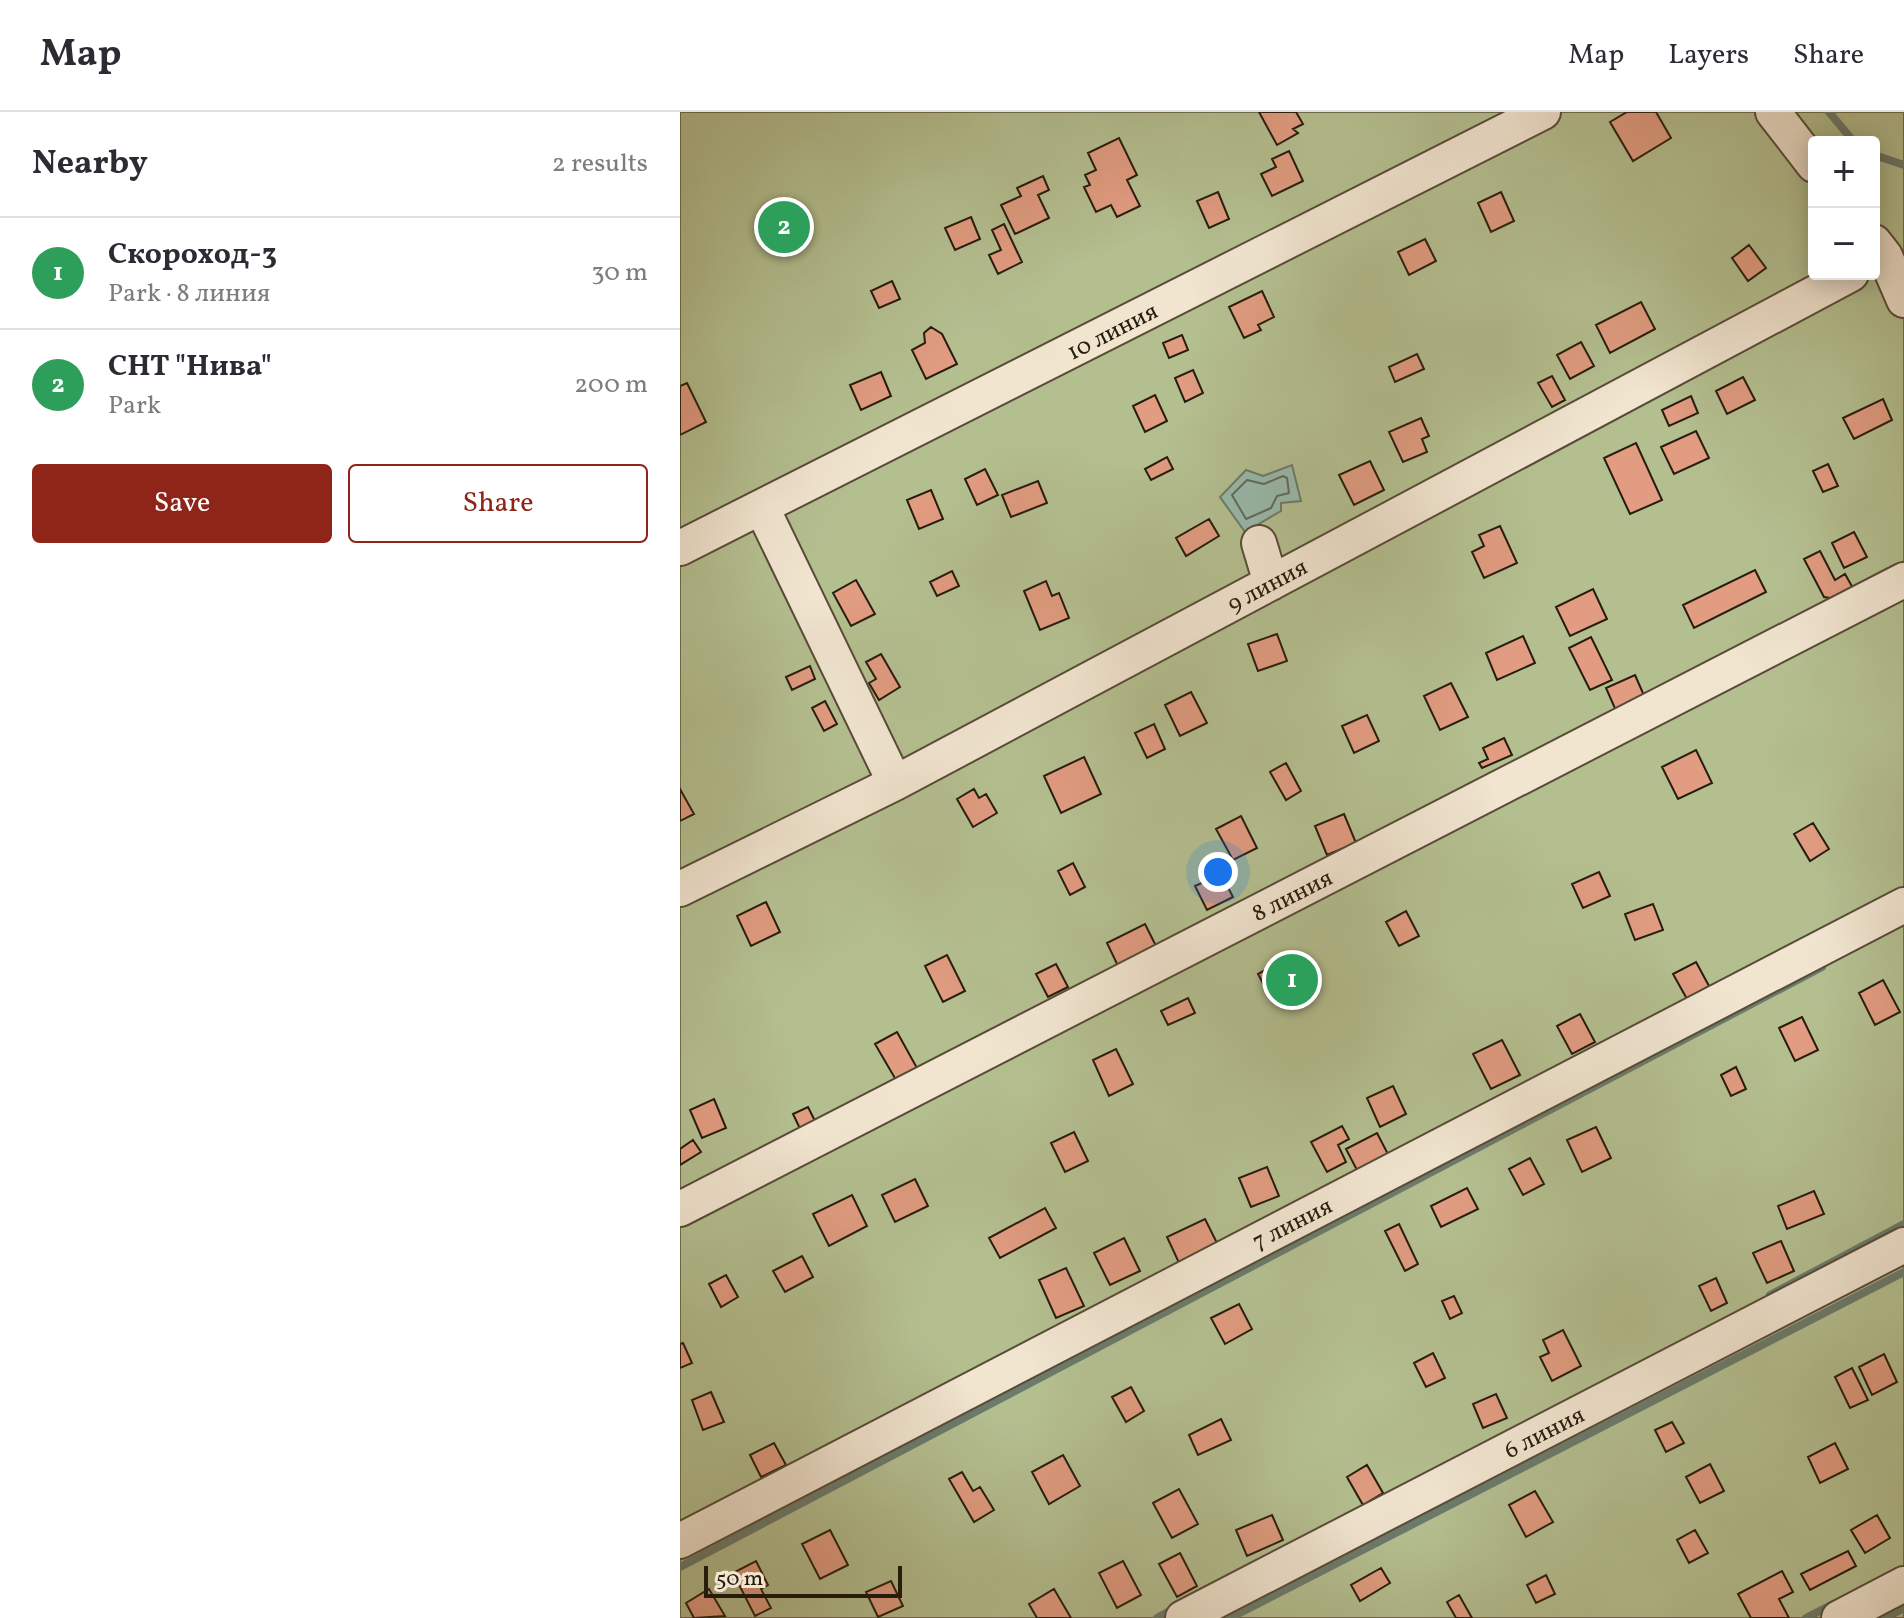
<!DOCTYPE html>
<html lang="en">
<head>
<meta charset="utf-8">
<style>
	body { margin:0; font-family:Vollkorn,serif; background:#f7f7f7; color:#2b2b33 }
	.controls { position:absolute; right:24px; top:24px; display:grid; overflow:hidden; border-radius:8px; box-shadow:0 4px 20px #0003 }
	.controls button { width:72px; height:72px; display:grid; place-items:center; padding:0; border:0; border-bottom:2px solid #e1e1e2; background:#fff; color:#2b2b33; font:40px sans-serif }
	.scale { position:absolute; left:24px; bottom:20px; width:198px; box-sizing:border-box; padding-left:8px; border:4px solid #281c0d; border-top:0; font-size:22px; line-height:28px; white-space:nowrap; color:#281c0d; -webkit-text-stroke:6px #f1e5d0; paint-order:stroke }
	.you { position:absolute; left:538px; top:760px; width:28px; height:28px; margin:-20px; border:6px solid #fff; border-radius:50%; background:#1a73e8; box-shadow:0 0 0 12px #1a73e833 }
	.badge { display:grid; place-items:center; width:52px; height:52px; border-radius:50%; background:#8f2418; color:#fff; font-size:26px; font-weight:700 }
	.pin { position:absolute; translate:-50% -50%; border:4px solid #fff; box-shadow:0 2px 8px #0006 }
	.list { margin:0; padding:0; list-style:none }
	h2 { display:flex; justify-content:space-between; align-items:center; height:104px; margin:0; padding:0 32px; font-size:34px }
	h2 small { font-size:26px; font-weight:400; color:#7c7c81 }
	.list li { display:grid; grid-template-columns:52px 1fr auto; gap:24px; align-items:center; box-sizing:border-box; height:112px; padding:0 32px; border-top:2px solid #e1e1e2 }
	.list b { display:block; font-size:30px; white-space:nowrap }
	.list p { margin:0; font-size:26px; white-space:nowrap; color:#7c7c81 }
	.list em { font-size:26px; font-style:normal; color:#7c7c81 }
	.actions { display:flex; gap:16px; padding:24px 32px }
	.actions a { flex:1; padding:18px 0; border:2px solid #8f2418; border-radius:8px; text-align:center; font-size:28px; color:#8f2418 }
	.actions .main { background:#8f2418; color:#fff }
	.map { position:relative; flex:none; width:1224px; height:1506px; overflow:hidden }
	header { display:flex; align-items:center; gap:48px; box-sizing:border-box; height:112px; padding:0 40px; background:#fff; border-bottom:2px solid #e1e1e2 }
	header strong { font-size:38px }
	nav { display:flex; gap:44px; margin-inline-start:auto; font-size:28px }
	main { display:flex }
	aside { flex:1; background:#fff }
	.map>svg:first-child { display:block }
	.green { fill:#b4bf90; stroke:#6e6e4e; stroke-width:2; fill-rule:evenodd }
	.water { fill:#98baab; stroke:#6b7b6c; stroke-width:2 }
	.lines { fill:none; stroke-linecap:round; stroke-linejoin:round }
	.shore { stroke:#606b5c; stroke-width:2 }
	.stream { stroke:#6b7b6c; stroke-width:8 }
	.building { fill:#e19c81; stroke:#281c0d; stroke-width:2 }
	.minor-casing { stroke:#584b38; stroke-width:38 }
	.minor { stroke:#f1e5d0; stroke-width:34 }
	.labels { text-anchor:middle; stroke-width:6; stroke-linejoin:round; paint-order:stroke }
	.street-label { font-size:24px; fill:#281c0d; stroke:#f1e5d0 }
</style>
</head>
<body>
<header>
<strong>Map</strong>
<nav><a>Map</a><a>Layers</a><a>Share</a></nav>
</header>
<main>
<aside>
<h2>Nearby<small>2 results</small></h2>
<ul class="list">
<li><span class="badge" style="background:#2e9e5b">1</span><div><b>Скороход-3</b><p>Park · 8 линия</p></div><em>30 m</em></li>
<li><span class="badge" style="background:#2e9e5b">2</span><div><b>СНТ &quot;Нива&quot;</b><p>Park</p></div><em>200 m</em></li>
</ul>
<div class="actions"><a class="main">Save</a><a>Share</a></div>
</aside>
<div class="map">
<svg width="1224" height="1506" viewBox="0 0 1224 1506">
	<rect width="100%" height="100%" fill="#ead7b7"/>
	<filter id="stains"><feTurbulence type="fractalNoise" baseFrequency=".0025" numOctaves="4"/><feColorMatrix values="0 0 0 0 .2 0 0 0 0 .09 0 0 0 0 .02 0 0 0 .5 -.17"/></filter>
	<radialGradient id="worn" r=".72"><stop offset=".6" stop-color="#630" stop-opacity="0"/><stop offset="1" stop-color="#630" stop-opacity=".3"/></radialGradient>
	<path class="green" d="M0 0H1224V1506H0ZM1134 30H1194V162H1134Z"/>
	<path class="water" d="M612 353 621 389 601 391V399L565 420 540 385 566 358 583 364Z"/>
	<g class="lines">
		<path class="shore" d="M603 364 607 366 609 381 597 384 591 396 566 407 552 383 567 368 584 372Z"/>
		<path class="stream" d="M1149 0 1174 30
			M1194 43 1224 53
			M1090 1183 1224 1112
			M0 1455 1142 855
			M477 1506 497 1495
			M550 1506 1224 1160
			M1126 1506 1153 1492
			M1205 1506 1224 1496"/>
	</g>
	<path class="building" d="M579 0H616L623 12 613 17 618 21 597 33Z
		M947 0H976L991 26 953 49 930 10Z
		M439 26 457 63 447 68 460 94 437 105 431 93 416 100 404 75 410 73 405 63 416 58 408 41Z
		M609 39 623 69 592 84 581 62 596 55 592 47Z
		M363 64 369 78 358 83 369 106 335 122 321 93 341 84 337 76Z
		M538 80 549 107 529 116 517 89Z
		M821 80 834 109 811 120 798 91Z
		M291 105 300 127 275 138 265 116Z
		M324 112 342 150 318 162 309 143 321 138 312 118Z
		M745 127 756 149 729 163 718 140Z
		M1069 133 1086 156 1068 169 1052 146Z
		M212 169 220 187 199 196 191 179Z
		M582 179 594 205 578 213 581 218 564 226 549 195Z
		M961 190 975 217 930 241 916 213Z
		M251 215 262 222 277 252 246 267 232 238 245 231 244 221Z
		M502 223 508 238 489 246 483 231Z
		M901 230 914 254 890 267 877 243Z
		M737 242 744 257 715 270 709 255Z
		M513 258 523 281 505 290 495 266Z
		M201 260 211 284 181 298 170 273Z
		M872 264 885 288 872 295 858 271Z
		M1063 265 1075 288 1047 302 1036 279Z
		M7 271 26 310 0 323V274Z
		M475 283 487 309 465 320 453 294Z
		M1011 284 1018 301 989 314 982 298Z
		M1203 287 1212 308 1174 327 1163 306Z
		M741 306 749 324 742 327 747 340 723 350 709 320Z
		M1016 319 1029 346 994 362 981 335Z
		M956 331 982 388 950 402 924 346Z
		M487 345 493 357 471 368 465 357Z
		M690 349 704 378 674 393 659 363Z
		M1148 352 1158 374 1143 380 1133 359Z
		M305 357 318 383 297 393 285 367Z
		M358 369 367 391 331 405 322 383Z
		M251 378 263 407 239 417 227 388Z
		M529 407 539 424 506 444 496 426Z
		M820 414 837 451 804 466 792 440 804 434 799 423Z
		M1174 420 1187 445 1164 456 1152 431Z
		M1140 439 1155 468 1165 462 1174 478 1156 487 1144 485 1124 447Z
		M1075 458 1086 480 1014 516 1003 493Z
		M272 459 279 474 257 484 250 470Z
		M176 468 195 502 171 514 153 481Z
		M366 469 372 484 379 481 389 506 360 518 344 479Z
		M913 477 927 507 890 524 876 495Z
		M597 522 607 549 578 559 568 532Z
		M843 524 855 551 817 568 806 541Z
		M911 525 932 568 910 578 889 536Z
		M201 542 220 575 199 588 189 571 196 567 186 550Z
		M130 554 135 567 112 578 106 565Z
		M955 563 966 588 937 601 926 576Z
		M771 571 788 605 760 618 744 584Z
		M511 580 527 611 500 624 485 593Z
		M145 589 157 612 144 619 132 596Z
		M687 603 699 629 674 641 662 614Z
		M474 612 485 637 467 646 455 621Z
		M824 626 832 643 802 656 799 651 808 647 803 636Z
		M1016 638 1032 671 998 687 982 655Z
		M404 645 421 682 381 701 364 664Z
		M606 651 621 679 606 688 590 660Z
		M0 677 14 702 0 709Z
		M294 677 299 686 306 682 317 701 293 715 277 687Z
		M664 702 676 731 647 743 635 714Z
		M561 704 577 736 553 748 536 717Z
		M1133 711 1149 737 1130 749 1114 722Z
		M393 751 405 775 390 783 378 759Z
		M919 760 930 784 903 796 892 772Z
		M541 762 553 785 527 798 515 774Z
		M86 790 100 820 71 834 57 804Z
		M973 792 983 818 955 828 945 802Z
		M726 799 739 824 719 834 706 810Z
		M465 812 477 836 438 854 427 831Z
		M267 843 285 879 263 890 245 854Z
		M604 848 612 865 587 879 578 862Z
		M1016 850 1029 874 1007 887 993 862Z
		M376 852 388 875 368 885 356 862Z
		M1203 868 1220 900 1195 913 1179 881Z
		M508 886 515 901 488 913 481 899Z
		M900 902 915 930 892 942 877 914Z
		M1122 905 1138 938 1115 949 1099 916Z
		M217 920 237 956 216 968 195 932Z
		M822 928 840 963 811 977 793 942Z
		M436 937 453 972 429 984 413 948Z
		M1056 955 1066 977 1051 984 1041 963Z
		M713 974 726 1002 700 1015 687 986Z
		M34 987 46 1016 22 1026 10 998Z
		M128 995 138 1015 123 1023 113 1002Z
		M662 1014 669 1027 658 1033 666 1050 647 1060 631 1030Z
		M916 1015 931 1046 902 1060 887 1028Z
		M394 1020 408 1049 385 1060 371 1031Z
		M697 1021 711 1048 680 1064 666 1037Z
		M13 1028 21 1040 0 1053V1037Z
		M850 1046 864 1072 843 1083 829 1057Z
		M587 1055 599 1084 571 1095 559 1066Z
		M235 1067 248 1094 215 1110 202 1083Z
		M787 1076 798 1097 761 1115 751 1094Z
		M1134 1079 1144 1102 1107 1117 1098 1094Z
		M172 1083 187 1114 149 1134 133 1102Z
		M365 1096 376 1116 320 1146 309 1126Z
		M525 1107 539 1135 500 1153 487 1125Z
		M719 1112 738 1152 725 1159 705 1119Z
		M444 1126 460 1159 430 1173 414 1141Z
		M1101 1129 1114 1159 1087 1171 1073 1141Z
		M122 1144 133 1165 105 1180 93 1159Z
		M386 1156 404 1194 376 1206 359 1168Z
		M46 1163 58 1185 41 1195 29 1172Z
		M1036 1166 1047 1191 1031 1199 1019 1174Z
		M774 1184 782 1201 770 1207 762 1189Z
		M559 1192 572 1217 545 1232 531 1206Z
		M883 1218 901 1254 872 1269 860 1245 869 1241 863 1228Z
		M3 1231 12 1251 0 1256V1232Z
		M753 1241 765 1266 746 1275 734 1251Z
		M1204 1242 1217 1270 1192 1283 1179 1255Z
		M1172 1256 1188 1288 1170 1296 1155 1265Z
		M451 1275 464 1299 446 1310 432 1285Z
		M31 1280 44 1310 23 1318 12 1288Z
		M816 1282 827 1306 803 1316 793 1292Z
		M541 1307 551 1328 518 1343 509 1323Z
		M992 1310 1004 1331 986 1340 975 1318Z
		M94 1331 106 1353 81 1365 70 1343Z
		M1155 1331 1168 1357 1140 1371 1128 1345Z
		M383 1343 400 1374 369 1392 352 1360Z
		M1030 1352 1044 1379 1020 1391 1006 1365Z
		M687 1353 703 1381 683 1393 667 1365Z
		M282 1360 293 1379 300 1375 314 1398 294 1410 269 1367Z
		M499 1377 518 1412 492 1426 473 1391Z
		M855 1379 873 1410 846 1425 829 1393Z
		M592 1403 603 1428 567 1444 556 1418Z
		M1197 1403 1210 1426 1185 1441 1171 1418Z
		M150 1418 168 1453 140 1467 122 1432Z
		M1015 1418 1028 1441 1009 1451 997 1428Z
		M1168 1439 1176 1454 1130 1478 1121 1462Z
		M500 1441 517 1474 497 1485 479 1452Z
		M76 1449 88 1473 81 1477 91 1496 75 1504 53 1461Z
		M443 1449 461 1483 437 1496 419 1461Z
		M701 1456 710 1471 680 1489 671 1473Z
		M1102 1459 1113 1480 1099 1487 1109 1506H1071L1058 1482Z
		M866 1463 875 1482 856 1491 847 1473Z
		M211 1469 223 1494 198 1505 186 1480Z
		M29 1477 45 1504 14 1506 6 1491Z
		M374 1477 391 1506H357L349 1492Z
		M779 1483 792 1506H776L767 1490Z"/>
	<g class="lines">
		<g class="minor-casing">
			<path id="minor" d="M1093 0 1134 53
				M1194 130 1205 144 1224 188
				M82 396 215 671
				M579 431 591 471
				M0 436 863 0
				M0 777 215 671 1171 162
				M0 1097 1224 468
				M0 1429 1224 793
				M503 1506 1224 1133
				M1159 1506 1224 1472"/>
		</g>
		<use href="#minor" class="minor"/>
	</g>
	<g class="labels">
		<g class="street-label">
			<text transform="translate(432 219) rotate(-27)" y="8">10 линия</text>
			<text transform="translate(587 473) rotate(-28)" y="8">9 линия</text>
			<text transform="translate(612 783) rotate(-27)" y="8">8 линия</text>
			<text transform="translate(612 1111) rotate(-27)" y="8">7 линия</text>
			<text transform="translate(864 1320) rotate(-27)" y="8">6 линия</text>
		</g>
	</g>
	<rect width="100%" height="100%" filter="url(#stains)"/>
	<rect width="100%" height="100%" fill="url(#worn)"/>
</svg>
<div class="controls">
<button>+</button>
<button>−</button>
</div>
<div class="scale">50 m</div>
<div class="you"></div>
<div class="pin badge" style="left:612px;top:868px;background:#2e9e5b">1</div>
<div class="pin badge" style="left:104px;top:115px;background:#2e9e5b">2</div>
</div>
</main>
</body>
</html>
